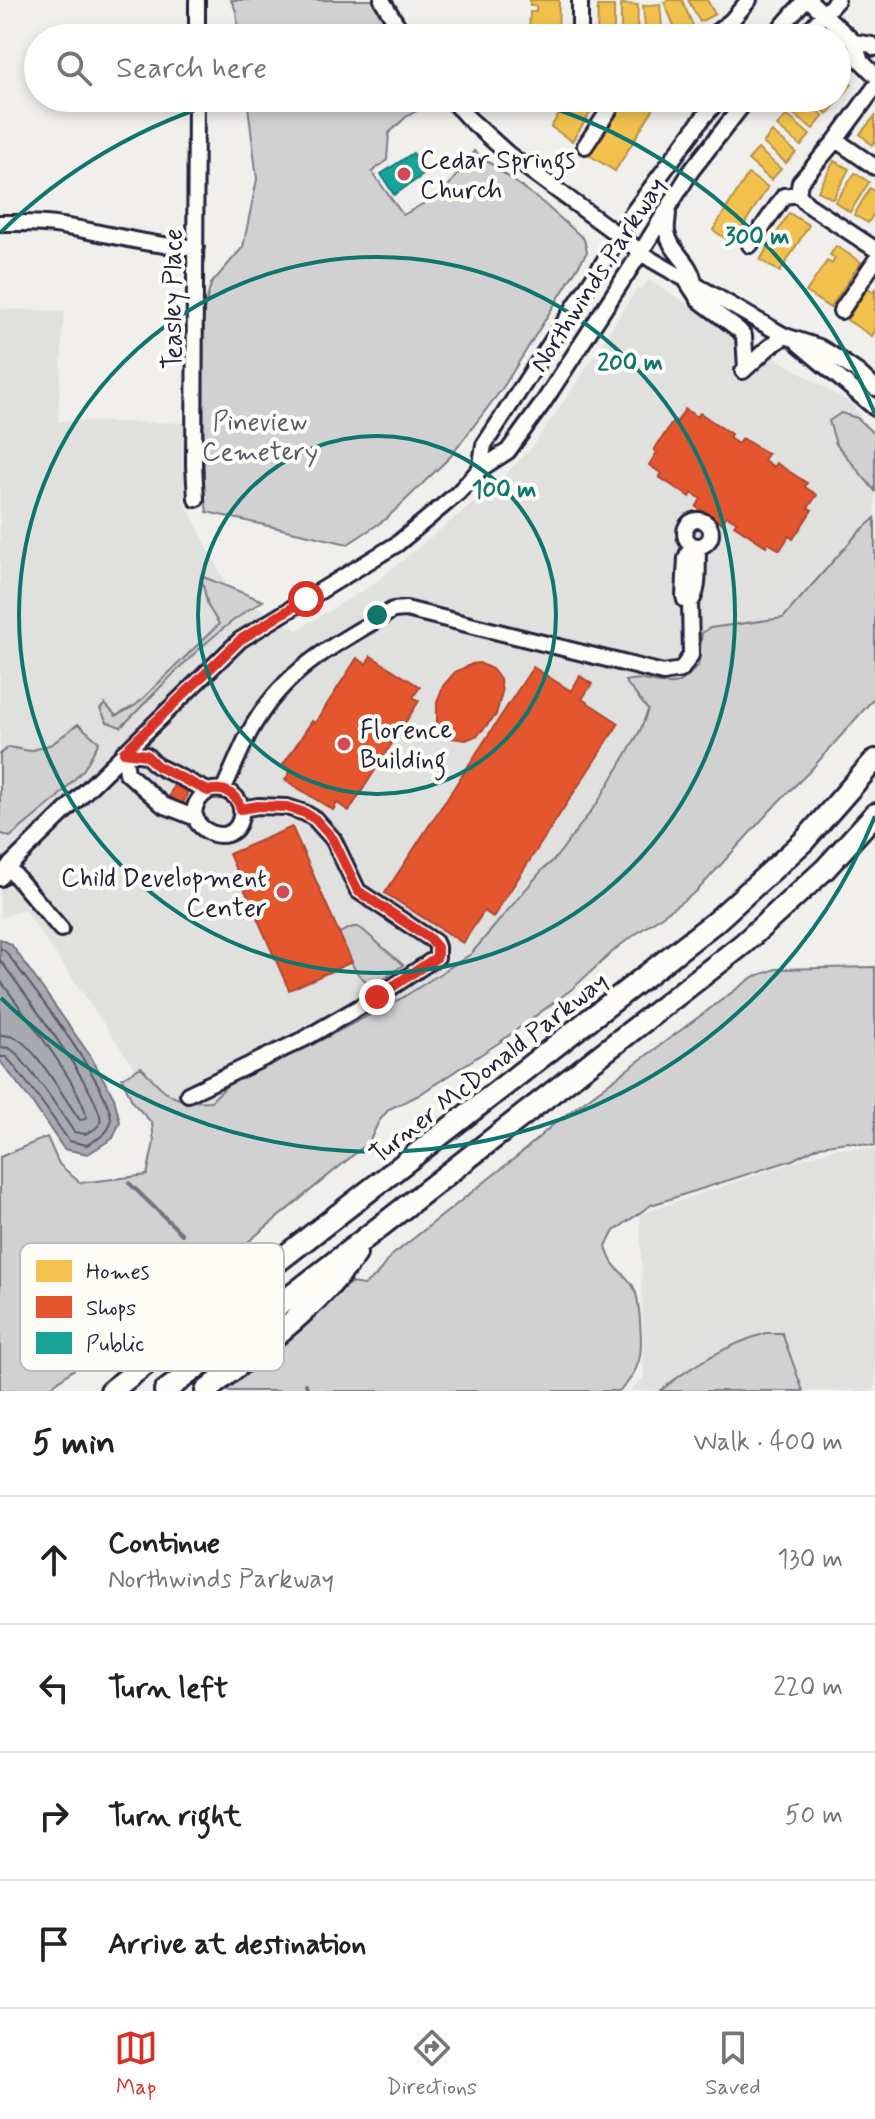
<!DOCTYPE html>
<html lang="en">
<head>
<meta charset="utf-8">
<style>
	body { margin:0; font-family:Mynerve,sans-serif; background:#f6f6f6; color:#222 }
	.stop { position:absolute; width:24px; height:24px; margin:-18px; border:6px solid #d93025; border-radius:50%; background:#fff }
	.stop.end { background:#d93025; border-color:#fff; box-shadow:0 2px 8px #0008 }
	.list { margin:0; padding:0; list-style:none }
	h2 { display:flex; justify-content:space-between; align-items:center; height:104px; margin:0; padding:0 32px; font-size:34px }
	h2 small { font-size:26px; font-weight:400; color:#767676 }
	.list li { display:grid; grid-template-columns:52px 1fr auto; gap:24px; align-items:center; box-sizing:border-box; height:128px; padding:0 32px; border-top:2px solid #e0e0e0 }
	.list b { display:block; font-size:30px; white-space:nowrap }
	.list p { margin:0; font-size:26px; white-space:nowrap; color:#767676 }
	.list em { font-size:26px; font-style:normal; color:#767676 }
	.icon { flex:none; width:44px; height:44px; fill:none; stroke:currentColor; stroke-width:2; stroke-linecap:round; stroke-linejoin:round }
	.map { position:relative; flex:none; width:875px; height:1391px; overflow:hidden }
	.search { position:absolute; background:#fff; box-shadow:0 4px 12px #0003; left:24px; right:24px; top:24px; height:88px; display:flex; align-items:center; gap:20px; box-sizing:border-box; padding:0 28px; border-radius:44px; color:#767676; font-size:30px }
	.sheet { height:616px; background:#fff }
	nav { display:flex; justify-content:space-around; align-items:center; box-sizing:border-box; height:112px; border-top:2px solid #e0e0e0; background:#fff; font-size:22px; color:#767676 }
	nav a { display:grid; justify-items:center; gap:4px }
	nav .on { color:#d93025 }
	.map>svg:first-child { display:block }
	.built { fill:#e0e0df }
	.green { fill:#d2d1d1; stroke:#7a7a86; stroke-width:2 }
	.water { fill:#a9a9b0; stroke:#737381; stroke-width:2 }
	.homes { fill:#f2c14e; stroke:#b49148; stroke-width:2 }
	.shops { fill:#e4572e; stroke:#aa4732; stroke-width:2 }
	.public { fill:#17a398; stroke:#1a7c7c; stroke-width:2 }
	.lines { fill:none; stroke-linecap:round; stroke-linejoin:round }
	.shore { stroke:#58586a; stroke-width:2 }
	.stream { stroke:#737381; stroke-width:4 }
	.minor-casing { stroke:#22223b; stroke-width:20 }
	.highway-casing { stroke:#22223b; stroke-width:26 }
	.minor { stroke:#fdfcf7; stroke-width:14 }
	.highway { stroke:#fdfcf7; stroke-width:20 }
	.route { stroke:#d93025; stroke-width:10 }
	.ring { fill:none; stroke:#0f766e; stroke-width:4 }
	.poi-dot { fill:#d1495b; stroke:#fdfcf7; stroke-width:3 }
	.labels { text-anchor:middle; stroke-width:8; stroke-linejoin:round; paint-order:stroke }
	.poi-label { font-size:26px; fill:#22223b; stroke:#fdfcf7; text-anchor:start }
	.street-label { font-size:26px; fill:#22223b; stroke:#fdfcf7 }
	.park-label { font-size:26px; fill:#575768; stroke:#fdfcf7 }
	.key { fill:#fdfcf7; stroke:#bbbbbf; stroke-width:2 }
	.key-label { font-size:22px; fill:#22223b }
	.centre { fill:#0f766e; stroke:#fdfcf7; stroke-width:4 }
	.ring-label { font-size:24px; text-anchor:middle; font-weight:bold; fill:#0f766e; stroke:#fdfcf7; stroke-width:8; stroke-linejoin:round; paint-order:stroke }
</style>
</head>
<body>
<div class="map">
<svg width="875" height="1391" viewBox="0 0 875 1391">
	<rect width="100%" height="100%" fill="#f0efec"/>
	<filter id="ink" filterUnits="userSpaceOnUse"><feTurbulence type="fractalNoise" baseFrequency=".0125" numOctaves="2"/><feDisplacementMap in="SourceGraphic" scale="16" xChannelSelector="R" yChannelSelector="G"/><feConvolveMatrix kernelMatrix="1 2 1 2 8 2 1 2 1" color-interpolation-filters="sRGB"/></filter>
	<g filter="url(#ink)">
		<path class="built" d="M648 280 852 404 875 439V530L524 939 181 1135 24 909 0 918V309L64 311 58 421 187 423 184 501 229 590 297 630 372 585 487 492 530 450 578 381 637 288 641 290Z
			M836 1148 875 1149V1391H629L644 1378 640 1214Z"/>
		<path class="green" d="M231 0H373L396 38H239L236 11Z
			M247 98H425L423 107 406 117 389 133 387 160 372 172 403 215 444 192 474 151 543 203 584 239 587 252 504 386 450 457 386 519 348 544 207 512 204 491 203 314 211 284 243 247 257 179Z
			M841 413 857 418 875 435V491L836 444 829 421Z
			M875 518V697L809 772 779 801 697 891 619 946 572 989 500 1042 417 1096 389 1109 379 1121 369 1142 180 1298 70 1372 46 1391H0V1157L47 1137 59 1164 80 1183 147 1175 154 1142 152 1123 133 1103 122 1078 141 1067C167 1094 171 1104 211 1101L230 1083 325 1038 402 998 471 954 543 869 554 860 598 802 640 731 648 710 625 681C643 675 661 688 678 683 685 680 692 671 698 666L702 633 710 628 783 618 857 534Z
			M201 576 263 601C211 630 164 685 121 727L107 722 100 709 105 704 116 716 136 705 219 624 208 606Z
			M78 724 99 742 84 769 56 799 10 837 0 833V754L9 747 30 751 52 744Z
			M353 927H358L363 930 403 965 376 985C354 982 347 951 339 933Z
			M875 967V1146L847 1142 820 1146 792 1160 651 1205 614 1231 606 1246C613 1273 622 1268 633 1286 640 1297 643 1347 639 1360 636 1372 628 1384 619 1391H217L327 1298 351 1283 364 1285 375 1277 390 1257 520 1154 556 1122 753 977 776 969Z
			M766 1333H782L803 1391H660C692 1365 727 1345 766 1333Z"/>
		<path class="water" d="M0 939 11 944 43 989 91 1057 114 1098 120 1122 113 1138 88 1154 64 1149 32 1102 0 1061Z"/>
		<path class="homes" d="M530 0H559L558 38H530H536V32H529L530 12H536V6H530Z
			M670 0H682L694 28 678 35 664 2Z
			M688 0H707L715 14 700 22Z
			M621 4 638 5 637 38H621Z
			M660 4 663 38H646L643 6Z
			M598 6H614V38H597Z
			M837 70 852 84 843 95 837 90Z
			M569 98H600L572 141 551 127Z
			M627 98H660L615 171 589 155 620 105 622 106Z
			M810 98H834L838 102 827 114Z
			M802 99 824 116 813 129 792 113Z
			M787 115 810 135 801 146 777 126Z
			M875 116V142L872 145 860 134Z
			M772 132 796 152 786 163 763 143Z
			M758 149 781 169 771 180 748 160Z
			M834 161 849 169 833 199 818 191Z
			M855 173 869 182 850 212 835 202Z
			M748 174 768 187 732 243 713 230Z
			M870 188 875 191V212L868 223 854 215Z
			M789 213 809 225 780 272 760 260Z
			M836 246 861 262 830 308 806 292 827 261 832 264 835 258 830 255Z
			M868 288 873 292 875 288V331L872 336 847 320Z"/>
		<path class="shops" d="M685 409 697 417 700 413 731 434 729 438 738 444 742 438 768 454 764 460 774 467 776 463 807 483 805 487 817 495 808 508 812 510 793 539 789 536 780 550 768 543 766 546 734 525 737 522 727 516 722 523 696 507 701 499 692 493 690 497 659 477 662 474 649 465 657 452 654 450 674 420 677 422Z
			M371 656 420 687 413 697 419 701 349 811 337 803 333 810 285 780 291 770 283 765 312 721 315 723 357 658 366 664Z
			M479 663 492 669 500 679 502 692 496 715 478 735 466 740 452 738 441 729 437 723V702L443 686 455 672 472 664Z
			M533 667 571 691 580 676 592 684 582 699 619 723 493 917 484 911 463 943 385 893Z
			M175 782 189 788 181 810 166 804Z
			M292 827 352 962 289 990 229 854Z"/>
		<path class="public" d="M413 153 426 173 394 195 381 174Z"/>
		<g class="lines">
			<path class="shore" d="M0 948 6 952C29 983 110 1086 111 1119 111 1133 97 1139 87 1145L69 1141 39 1098 10 1061 6 1057H0
				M0 960C16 982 108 1103 100 1123 98 1128 90 1132 85 1134L74 1132 47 1092 17 1054 9 1048 0 1047
				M0 980C17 1004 89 1096 86 1119L80 1120C65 1100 38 1051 18 1039 12 1036 7 1035 0 1035"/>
			<path class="stream" d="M129 1183 182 1234
				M306 1384 308 1391"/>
			<g class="minor-casing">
				<path id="minor" d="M382 0 405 38
					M580 0V38
					M809 0 854 42 861 61 875 75
					M197 38V0
					M709 38 731 21 749 0
					M772 38 805 0
					M802 38 837 0
					M854 42 872 45 875 48
					M875 87 836 140 800 182 798 194 807 204 875 249
					M450 98 467 117 508 154 652 260 785 336 819 347 831 354 859 373 875 388
					M836 140 875 167
					M585 146 617 98
					M668 212C668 218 666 226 667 232 670 252 691 261 694 283
					M0 223C21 223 41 222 62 226 107 233 151 247 196 247
					M750 245 784 196 798 194
					M686 280 699 300 739 330 744 336 746 368
					M841 311 875 261
					M799 344 875 408
					M743 371 768 348 785 336
					M480 469 484 445 605 260 629 218 702 119 720 98
					M196 499 194 465 196 98
					M685 533a13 13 0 1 1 26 0a13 13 0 1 1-26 0Z
					M690 603C700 591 697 569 698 554L694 551V546
					M124 752 146 755 157 766 208 791C225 786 244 796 241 816 234 858 166 821 208 791
					M124 752 127 773 163 805 196 818
					M223 790C232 771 240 751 249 733 284 668 334 646 393 610L406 609 663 673 681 670 691 655 690 603 685 600 684 596 686 558 688 553 694 551
					M8 867 61 929
					M0 878 8 867 240 640 397 544 458 493 480 469 508 451 543 403 641 252 691 171 748 98
					M188 1094 304 1039 377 997 437 957V947L435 942 358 891 333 839 315 819 305 813 287 807 258 806 241 809"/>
			</g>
			<g class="highway-casing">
				<path id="highway" d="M111 1391 715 922 804 841 875 760
					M165 1391 246 1331 743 944 825 869 875 814
					M206 1391C258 1349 316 1309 356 1254"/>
			</g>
			<use href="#minor" class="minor"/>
			<use href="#highway" class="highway"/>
		</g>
	</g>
	<g class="lines" filter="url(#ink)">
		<path class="route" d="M306 599 240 640 124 752 146 755 157 766 208 791C224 787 236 793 241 809L258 806 287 807 305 813 315 819 333 839 358 891 429 938 437 947V957L377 997"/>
	</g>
	<g class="ring">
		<circle cx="377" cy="615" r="179"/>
		<circle cx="377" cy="615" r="358"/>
		<path d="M875 816A537 537 0 0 1 1 998M1 232A537 537 0 0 1 229 99M525 99A537 537 0 0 1 875 414"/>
	</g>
	<g class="poi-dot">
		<circle cx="404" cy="174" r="8"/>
		<circle cx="344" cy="744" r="8"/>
		<circle cx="283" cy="892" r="8"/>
	</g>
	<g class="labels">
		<g class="poi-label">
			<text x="420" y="168">Cedar Springs<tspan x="420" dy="30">Church</tspan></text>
			<text x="360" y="738">Florence<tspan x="360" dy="30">Building</tspan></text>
			<text x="267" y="886" text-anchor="end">Child Development<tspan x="267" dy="30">Center</tspan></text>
		</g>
		<g class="street-label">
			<text transform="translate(597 274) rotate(-57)" y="9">Northwinds Parkway</text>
			<text transform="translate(172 299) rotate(-90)" y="9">Teasley Place</text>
			<text transform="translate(488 1067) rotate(-38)" y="9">Turner McDonald Parkway</text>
		</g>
		<g class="park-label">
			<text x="260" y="430">Pineview<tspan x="260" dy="30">Cemetery</tspan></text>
		</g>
	</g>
	<rect x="20" y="1243" width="264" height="128" rx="12" class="key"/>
	<rect x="36" y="1260" width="36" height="22" fill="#f2c14e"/>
	<rect x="36" y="1296" width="36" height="22" fill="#e4572e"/>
	<rect x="36" y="1332" width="36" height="22" fill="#17a398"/>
	<g class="key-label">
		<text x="86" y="1279">Homes</text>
		<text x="86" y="1315">Shops</text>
		<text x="86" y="1351">Public</text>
	</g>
	<circle cx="377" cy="615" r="12" class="centre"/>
	<g class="ring-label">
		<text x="757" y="244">300 m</text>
		<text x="630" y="370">200 m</text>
		<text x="504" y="497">100 m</text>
	</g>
</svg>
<div class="stop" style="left:306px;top:599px"></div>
<div class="stop end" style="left:377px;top:997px"></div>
<div class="search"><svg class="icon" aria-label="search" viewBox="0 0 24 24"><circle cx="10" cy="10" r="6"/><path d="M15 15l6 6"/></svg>Search here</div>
</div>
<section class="sheet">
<h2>5 min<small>Walk · 400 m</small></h2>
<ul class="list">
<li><svg class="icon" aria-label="ahead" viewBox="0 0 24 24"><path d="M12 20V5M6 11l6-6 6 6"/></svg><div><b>Continue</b><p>Northwinds Parkway</p></div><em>130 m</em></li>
<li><svg class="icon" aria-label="left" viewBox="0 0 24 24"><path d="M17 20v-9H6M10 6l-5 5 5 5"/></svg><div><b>Turn left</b></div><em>220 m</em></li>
<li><svg class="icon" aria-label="right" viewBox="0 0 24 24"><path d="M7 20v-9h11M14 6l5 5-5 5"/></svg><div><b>Turn right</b></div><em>50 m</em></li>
<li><svg class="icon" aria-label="arrive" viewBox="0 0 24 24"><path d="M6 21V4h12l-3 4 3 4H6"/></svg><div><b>Arrive at destination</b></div></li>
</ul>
</section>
<nav>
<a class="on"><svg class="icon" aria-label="map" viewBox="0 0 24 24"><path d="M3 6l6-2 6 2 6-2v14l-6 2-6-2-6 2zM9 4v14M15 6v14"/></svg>Map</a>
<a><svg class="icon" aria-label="directions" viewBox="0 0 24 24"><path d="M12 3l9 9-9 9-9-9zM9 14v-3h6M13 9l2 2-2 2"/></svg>Directions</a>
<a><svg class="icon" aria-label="saved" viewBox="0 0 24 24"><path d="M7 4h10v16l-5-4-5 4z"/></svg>Saved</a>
</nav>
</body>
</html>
